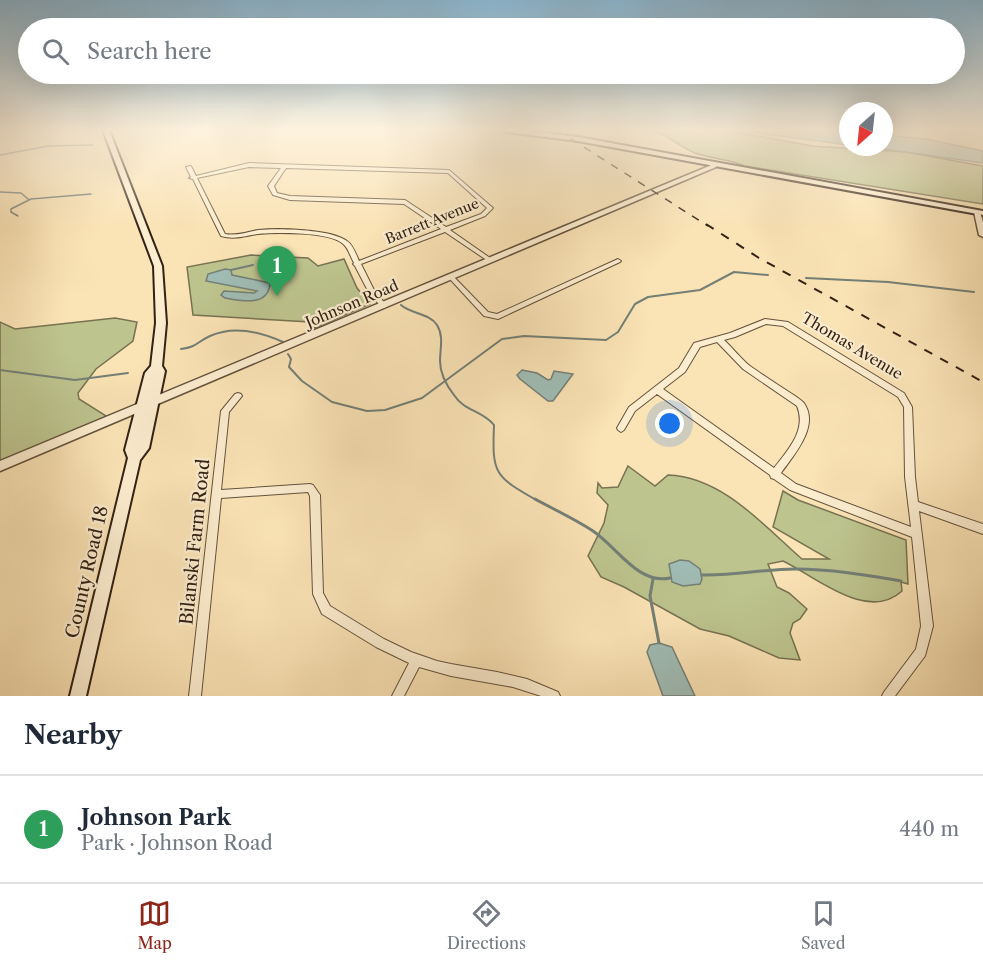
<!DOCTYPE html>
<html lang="en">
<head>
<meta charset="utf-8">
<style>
	body { margin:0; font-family:"Libre Caslon Text",serif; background:#f6f6f7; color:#1f2937 }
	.compass { position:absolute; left:839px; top:102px; width:54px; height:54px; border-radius:50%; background:#fff; box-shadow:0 6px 24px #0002; rotate:207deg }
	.you { position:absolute; left:670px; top:424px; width:21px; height:21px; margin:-15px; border:4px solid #fff; border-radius:50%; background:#1a73e8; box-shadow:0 0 0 9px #1a73e833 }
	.badge { display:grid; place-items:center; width:39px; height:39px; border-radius:50%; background:#8f2418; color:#fff; font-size:20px; font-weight:700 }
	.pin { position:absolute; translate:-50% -50px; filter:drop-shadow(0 2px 3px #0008) }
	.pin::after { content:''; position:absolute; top:32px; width:21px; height:18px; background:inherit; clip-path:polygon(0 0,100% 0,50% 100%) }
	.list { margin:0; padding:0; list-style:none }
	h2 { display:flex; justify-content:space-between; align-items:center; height:78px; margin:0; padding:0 24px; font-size:26px }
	h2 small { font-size:20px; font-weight:400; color:#747a83 }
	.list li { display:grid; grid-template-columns:39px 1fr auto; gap:18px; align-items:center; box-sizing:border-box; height:108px; padding:0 24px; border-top:2px solid #e0e1e3 }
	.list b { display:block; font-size:22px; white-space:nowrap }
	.list p { margin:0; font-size:20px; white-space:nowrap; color:#747a83 }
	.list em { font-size:20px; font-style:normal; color:#747a83 }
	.icon { flex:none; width:33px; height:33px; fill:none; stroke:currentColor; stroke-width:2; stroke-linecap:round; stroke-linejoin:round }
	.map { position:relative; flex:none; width:983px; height:696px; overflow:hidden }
	.search { position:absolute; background:#fff; box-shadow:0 6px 24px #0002; left:18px; right:18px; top:18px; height:66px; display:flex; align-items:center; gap:15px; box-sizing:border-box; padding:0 21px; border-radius:33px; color:#747a83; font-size:22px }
	.sheet { height:186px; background:#fff }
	nav { display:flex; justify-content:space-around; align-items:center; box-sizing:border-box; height:84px; border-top:2px solid #e0e1e3; background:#fff; font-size:16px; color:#747a83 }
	nav a { display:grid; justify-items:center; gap:3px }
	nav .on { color:#8f2418 }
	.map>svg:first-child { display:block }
	.green { fill:#bdc48e; stroke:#787252; stroke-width:1.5 }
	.water { fill:#a0bdb6; stroke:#747f76; stroke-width:1.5 }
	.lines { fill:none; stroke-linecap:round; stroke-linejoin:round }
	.stream-far2 { stroke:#747f76; stroke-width:1.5 }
	.stream-far1 { stroke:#747f76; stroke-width:2 }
	.stream { stroke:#747f76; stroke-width:3 }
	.minor-casing { stroke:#64523d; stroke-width:2 }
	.tertiary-casing { stroke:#64523d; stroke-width:3 }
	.secondary-casing { stroke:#322115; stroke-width:4 }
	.minor { fill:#fcedcf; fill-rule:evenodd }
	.tertiary { fill:#fcedcf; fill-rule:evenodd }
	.secondary { fill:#fcedcf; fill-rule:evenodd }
	.rail-far1 { stroke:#322115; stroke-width:1.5; stroke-dasharray:8 8; stroke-linecap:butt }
	.rail { stroke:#322115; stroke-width:2; stroke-dasharray:9 9; stroke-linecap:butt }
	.labels { text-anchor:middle; stroke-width:4.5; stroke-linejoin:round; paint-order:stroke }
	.far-street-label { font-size:14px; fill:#322115; stroke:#fcedcf }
	.street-label { font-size:15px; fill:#322115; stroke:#fcedcf }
	.near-street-label { font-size:18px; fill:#322115; stroke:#fcedcf }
</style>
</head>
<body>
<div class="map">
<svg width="983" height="696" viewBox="0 0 983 696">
	<rect width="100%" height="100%" fill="#fae3b5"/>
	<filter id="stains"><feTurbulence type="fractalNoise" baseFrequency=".00333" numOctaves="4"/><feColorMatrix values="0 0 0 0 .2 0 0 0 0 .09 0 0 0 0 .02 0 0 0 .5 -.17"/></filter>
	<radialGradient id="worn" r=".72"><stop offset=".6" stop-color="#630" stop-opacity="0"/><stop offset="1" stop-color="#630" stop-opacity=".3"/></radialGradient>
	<path class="green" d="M649 130H725L812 146 906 152 983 166V204L745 166C729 159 712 159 695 153 677 146 669 134 649 130Z
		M251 255 308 258 318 266 344 259 357 288 370 304 315 328 310 322 193 315 187 267Z
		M115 318 137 322 133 341 96 369 78 393 79 399 111 419 0 466V322L15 329Z
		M628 466 655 486 668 475C723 477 764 526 802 559H829L773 527 783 491 798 500 906 540 908 584 901 582 902 591C867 623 815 576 783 561L768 564 777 587 789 593 807 609 800 619 793 623 790 633 800 660 779 658 729 636 700 629 624 587 601 577 588 556 604 523 608 505 597 493 598 483 602 488 618 487Z"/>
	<path class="water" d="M735 130H821L848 134V145Z
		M884 135 926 139 983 151V163L870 147H884Z
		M225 269 231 270 232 275 270 283C269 307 241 301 225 298L221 295 224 291 254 293 257 291 206 281 208 274Z
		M522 370 537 373 548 380 551 379 554 371 573 374 553 401H548L520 379 517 375Z
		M680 560 689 561 700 569 702 579 700 584 683 586 672 582 669 564Z
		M659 643 672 647 695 696H663L647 652 650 645Z"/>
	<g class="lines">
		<path class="stream-far2" d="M0 155 48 146 93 145
			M0 192 21 193 28 199
			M18 216 11 212V209L31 199 91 194"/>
		<path class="stream-far1" d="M231 270 253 265
			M806 278 888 282 974 292
			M401 305C411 314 429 313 437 325 444 336 440 349 440 361 440 373 447 386 454 395 464 411 483 411 494 425 492 474 494 476 538 501
			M181 349C197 347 197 342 210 336 234 325 261 332 283 342
			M288 354 291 359 289 367 302 381 332 402 367 411 385 410 422 398 502 339 524 336 606 340 618 332 635 304 648 297 700 290 734 272 768 275
			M0 370 75 380 128 373"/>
		<path class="stream" d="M535 499C555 510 575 519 593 531 617 547 638 585 670 578
			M702 575C733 576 764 569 795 569 830 569 866 575 901 581
			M653 579 650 596 659 643"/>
		<g class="minor-casing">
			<path id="minor" d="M249 163 449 170 493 208 485 216 450 230 493 260 492 261H488L445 232 361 264 374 290 387 306 384 308H382L368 291 355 266 353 264 354 263C350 256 348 247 342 243 328 232 276 232 258 234 245 236 234 240 221 236L193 179 189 178 191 177 186 167 191 166 196 176ZM249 167 281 168 268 186 273 195 290 200 404 204 441 229 359 261C356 254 353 245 347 241 331 229 278 228 258 230 247 232 237 236 225 234L197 178ZM286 168 448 173 487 208 481 214 446 227 405 200 290 196 277 193 274 186Z
				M618 259 621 261 620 262 498 319 484 316 449 278 452 276 454 277 488 312 497 314Z
				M765 319 788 322 904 393 912 407 915 477 918 502 983 524V534L919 511 933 626 925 656 895 696H882L884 692 916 649 921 626 912 537 790 490 774 479 771 478 770 475 657 394 635 411 624 430 621 432 618 430 617 428 629 407 679 368 694 343 730 333ZM766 324 783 326 898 397 904 407 905 477 911 527 796 484 781 473C794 455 820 426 804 403 800 399 794 395 789 392 776 384 763 375 750 366 741 359 733 348 724 340L735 337ZM717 342 743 369 797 406C807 430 788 450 774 468L663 389 685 372 700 347Z
				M238 393 241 394 242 396 229 412 221 490 310 484 313 485 320 495 323 593 330 606 384 639 411 652 437 661 451 664 497 672 527 679 558 692 560 696H541L513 687 451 676 419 667 404 696H392L409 663 376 647 322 614 313 594 310 496 308 492 221 498 201 696H189L221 411 235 394Z"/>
		</g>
		<g class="tertiary-casing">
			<path id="tertiary" d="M714 164 717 166 716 167 0 471V461Z
				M977 210 980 212 983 222V237L979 235 974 212Z"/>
		</g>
		<g class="secondary-casing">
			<path id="secondary" d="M103 130H109L162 266 166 323 162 366 165 371 149 448 140 460 86 696H70L128 458 125 450 145 373 151 366 156 323 154 266Z
				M503 130H523L578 137 983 211V215L578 141 506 132Z"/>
		</g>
		<use href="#minor" class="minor"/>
		<use href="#tertiary" class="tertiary"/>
		<use href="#secondary" class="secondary"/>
		<path class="rail-far1" d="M557 130 708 226"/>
		<path class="rail" d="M706 224 759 258 983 382"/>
	</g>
	<linearGradient id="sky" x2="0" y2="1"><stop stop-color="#8bb8d4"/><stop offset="0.57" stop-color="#fdf2de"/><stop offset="1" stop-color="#fdf2de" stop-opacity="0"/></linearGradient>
	<rect width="983" height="228" fill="url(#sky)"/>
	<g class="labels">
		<g class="far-street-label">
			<text transform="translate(432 221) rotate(-22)" y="5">Barrett Avenue</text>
		</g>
		<g class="street-label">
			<text transform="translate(352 304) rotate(-23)" y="5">Johnson Road</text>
			<text transform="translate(852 346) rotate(31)" y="5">Thomas Avenue</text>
		</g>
		<g class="near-street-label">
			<text transform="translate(195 542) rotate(-84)" y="6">Bilanski Farm Road</text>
			<text transform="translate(87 572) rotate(-77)" y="6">County Road 18</text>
		</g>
	</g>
	<rect width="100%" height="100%" filter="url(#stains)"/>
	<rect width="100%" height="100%" fill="url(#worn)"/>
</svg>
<svg class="compass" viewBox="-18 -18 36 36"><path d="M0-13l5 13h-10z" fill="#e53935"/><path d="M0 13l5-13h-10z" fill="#747a83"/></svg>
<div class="you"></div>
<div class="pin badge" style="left:277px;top:296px;background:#2e9e5b">1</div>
<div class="search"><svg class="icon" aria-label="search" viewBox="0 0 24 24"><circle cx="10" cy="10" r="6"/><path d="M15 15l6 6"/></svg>Search here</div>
</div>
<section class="sheet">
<h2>Nearby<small></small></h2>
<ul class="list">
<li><span class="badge" style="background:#2e9e5b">1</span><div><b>Johnson Park</b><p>Park · Johnson Road</p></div><em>440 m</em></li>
</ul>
</section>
<nav>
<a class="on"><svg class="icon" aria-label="map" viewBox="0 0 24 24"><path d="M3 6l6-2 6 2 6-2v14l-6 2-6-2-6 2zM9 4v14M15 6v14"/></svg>Map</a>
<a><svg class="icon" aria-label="directions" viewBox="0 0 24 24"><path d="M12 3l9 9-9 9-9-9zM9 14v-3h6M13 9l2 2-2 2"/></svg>Directions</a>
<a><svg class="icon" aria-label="saved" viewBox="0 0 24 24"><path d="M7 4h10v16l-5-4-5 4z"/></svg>Saved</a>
</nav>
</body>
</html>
